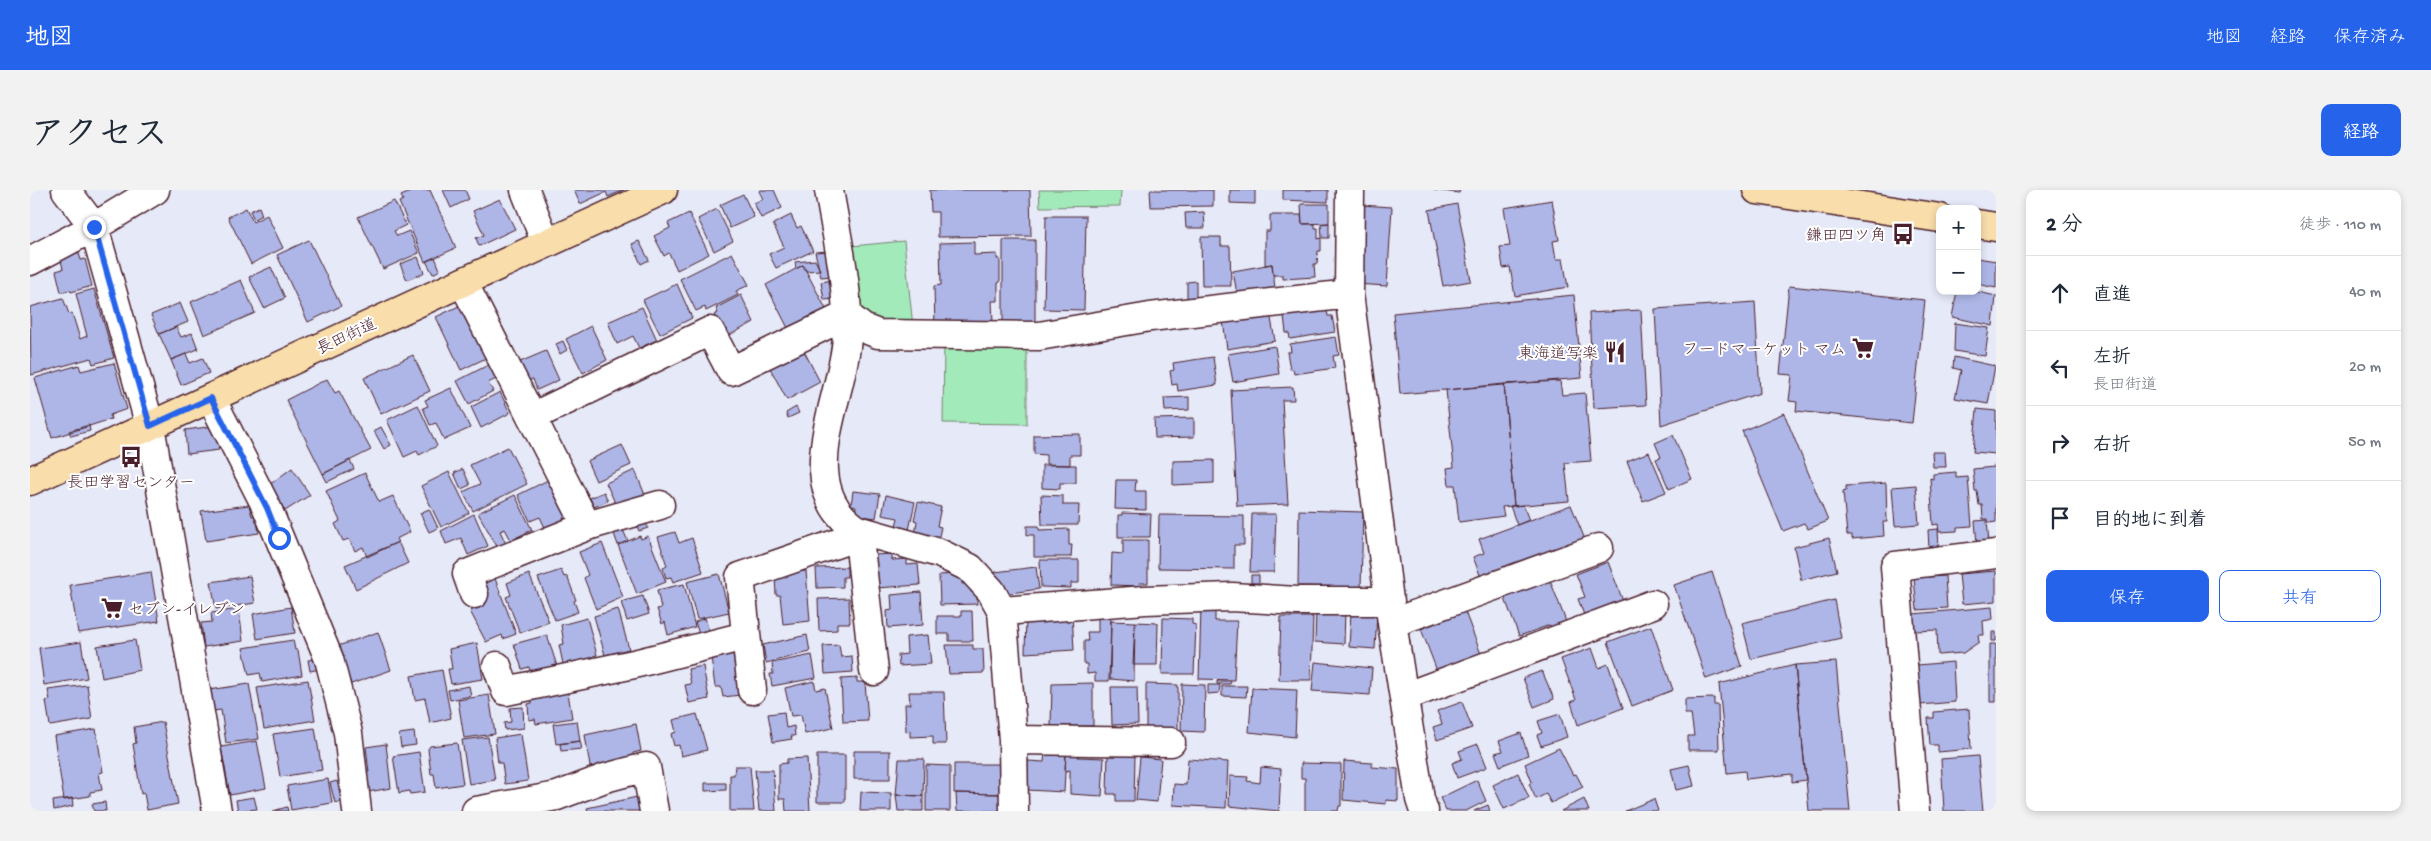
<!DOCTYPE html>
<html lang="ja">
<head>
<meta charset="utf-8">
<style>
	body { margin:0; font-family:"Gochi Hand","Klee One",sans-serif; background:#f2f2f3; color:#1f2937 }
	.controls { position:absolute; right:15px; top:15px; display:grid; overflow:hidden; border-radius:10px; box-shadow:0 2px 8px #0003 }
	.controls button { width:45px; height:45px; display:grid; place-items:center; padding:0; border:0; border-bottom:1px solid #e0e1e3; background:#fff; color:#1f2937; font:25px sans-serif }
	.stop { position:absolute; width:15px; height:15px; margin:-11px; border:4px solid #2563eb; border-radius:50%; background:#fff }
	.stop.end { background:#2563eb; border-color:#fff; box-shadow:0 1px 5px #0008 }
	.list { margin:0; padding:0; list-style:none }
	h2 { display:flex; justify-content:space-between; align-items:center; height:65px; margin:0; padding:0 20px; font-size:21px }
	h2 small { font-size:16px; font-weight:400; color:#747a83 }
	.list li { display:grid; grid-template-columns:32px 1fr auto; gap:15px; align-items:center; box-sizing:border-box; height:75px; padding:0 20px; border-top:1px solid #e0e1e3 }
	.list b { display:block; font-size:19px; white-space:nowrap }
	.list p { margin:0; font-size:16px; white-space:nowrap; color:#747a83 }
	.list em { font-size:16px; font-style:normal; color:#747a83 }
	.actions { display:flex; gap:10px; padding:15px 20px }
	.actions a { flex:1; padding:11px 0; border:1px solid #2563eb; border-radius:10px; text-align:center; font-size:18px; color:#2563eb }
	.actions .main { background:#2563eb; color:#fff }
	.icon { flex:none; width:28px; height:28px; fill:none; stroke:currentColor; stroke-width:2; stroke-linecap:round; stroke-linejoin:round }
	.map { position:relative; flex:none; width:1966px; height:621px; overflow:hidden; border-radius:10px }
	header { display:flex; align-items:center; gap:30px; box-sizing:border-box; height:70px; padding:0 25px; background:#2563eb; color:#fff }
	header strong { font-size:24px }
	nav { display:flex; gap:28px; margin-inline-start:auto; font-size:18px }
	.intro { display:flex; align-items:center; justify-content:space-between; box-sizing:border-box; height:120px; padding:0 30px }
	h1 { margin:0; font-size:35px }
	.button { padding:12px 22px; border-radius:10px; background:#2563eb; color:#fff; font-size:18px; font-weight:700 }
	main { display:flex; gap:30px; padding:0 30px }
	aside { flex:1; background:#fff; border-radius:10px; box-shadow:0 2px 8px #0003 }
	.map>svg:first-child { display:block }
	.green { fill:#a2eab9; stroke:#768472 }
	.building { fill:#adb6e7; stroke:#4a1f2b }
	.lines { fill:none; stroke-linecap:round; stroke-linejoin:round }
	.minor-casing { stroke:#4a1f2b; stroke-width:31 }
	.major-casing { stroke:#4a1f2b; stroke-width:31 }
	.minor { stroke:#fff; stroke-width:28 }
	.major { stroke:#f9deab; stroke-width:28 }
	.route { stroke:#2563eb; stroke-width:6 }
	.labels { text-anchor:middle; stroke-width:4; stroke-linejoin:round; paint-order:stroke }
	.poi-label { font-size:16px; fill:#4a1f2b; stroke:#fff; text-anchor:end }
	.street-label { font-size:16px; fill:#4a1f2b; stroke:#fff }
</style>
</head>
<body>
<header>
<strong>地図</strong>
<nav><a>地図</a><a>経路</a><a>保存済み</a></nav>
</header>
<div class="intro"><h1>アクセス</h1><a class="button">経路</a></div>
<main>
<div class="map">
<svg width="1966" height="621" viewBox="0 0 1966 621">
	<rect width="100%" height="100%" fill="#e6e9f8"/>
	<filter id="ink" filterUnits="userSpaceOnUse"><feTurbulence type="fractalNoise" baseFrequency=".02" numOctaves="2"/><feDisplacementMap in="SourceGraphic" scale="10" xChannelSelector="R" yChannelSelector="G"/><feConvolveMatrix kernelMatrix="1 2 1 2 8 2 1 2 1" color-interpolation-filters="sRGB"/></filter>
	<g filter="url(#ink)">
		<path class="green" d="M1009 0H1091L1090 16 1010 17Z
			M874 51 883 137 856 138 829 126 822 56Z
			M997 151V234L913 233 914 153Z"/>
		<path class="building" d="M385 0H400L426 58 395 72 369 12 373 10 371 6Z
			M413 0H435L439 9 421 18Z
			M544 0H594L578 7 576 2 550 14Z
			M731 0H744L752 18 731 28 724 13 733 9 729 1Z
			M900 0H1000L1001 46 908 47V22H901Z
			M1120 0H1183V16L1121 17Z
			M1200 0H1225V14L1200 13Z
			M1253 0H1298V12L1253 10Z
			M1404 0H1430L1429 3Z
			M713 4 724 27 700 38 690 15Z
			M470 9 485 39 449 56 446 48 454 45 443 21Z
			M1522 10 1529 50 1523 51 1526 69H1533L1538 97 1485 106 1480 77 1473 78 1470 57 1480 56 1474 18Z
			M364 11 376 35 364 41 367 46 379 41 389 63 353 79 328 27Z
			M1271 14H1299V33L1272 34Z
			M1427 14 1441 91 1413 96 1399 20Z
			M1330 15 1362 17 1357 96 1325 94Z
			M229 17 232 25 224 29 220 21Z
			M216 18 223 32 237 25 253 58 221 74 198 27Z
			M687 19 703 51 684 61 668 29Z
			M1174 22 1175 38H1156L1155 23Z
			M659 23 679 64 647 80 639 63 634 66 624 46 640 38 638 33Z
			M761 25 767 38 771 36 783 61 746 78 739 64 754 57 743 34Z
			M1240 25H1271L1272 34H1285V38H1288V49L1291 48V61H1288L1287 74H1284L1285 87 1253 89V85H1243L1242 74 1235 75V41H1240Z
			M1016 26H1056L1054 120 1014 119Z
			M1299 33V48H1292L1291 34Z
			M1171 47H1191V56H1200L1201 96H1172Z
			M279 50 311 116 278 132 247 65Z
			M973 50H1005V136L973 137Z
			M609 51 619 70 611 74 602 54Z
			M944 52V65L967 64V69H970V92L968 93V111H962L963 133 905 138 904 96 911 95 910 53Z
			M47 57 51 70 55 69 62 96 41 102 40 100 31 102 26 81 33 79 29 61Z
			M798 61 802 86 791 87 785 62Z
			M702 63 719 95 706 101 708 105 676 121 675 117 666 121 650 89Z
			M388 67 394 83 377 90 370 74Z
			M405 67 410 80 403 84 396 71Z
			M1947 68 1966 71V98L1947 94Z
			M785 70 790 80 776 81 773 75 766 79 765 72Z
			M1242 74 1245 98 1207 104 1203 81Z
			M773 75 797 121 759 140 736 95Z
			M241 77 255 108 234 118 219 87Z
			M211 90 225 123 174 145 161 112Z
			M803 90 805 109 794 110 791 92Z
			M1166 91V108H1157V92Z
			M647 94 662 128 630 144 613 110Z
			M1759 96 1895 110 1882 233 1766 221 1767 212 1759 211 1762 185 1750 184Z
			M64 99 84 168 63 174 61 168 1 185 0 117 33 108 39 124 42 123 50 149 57 146 46 104Z
			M1927 101H1944L1966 106 1963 136 1922 127Z
			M711 105 724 132 700 145 693 133 689 134 684 125 688 123 686 118Z
			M1544 105 1552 188 1370 204 1363 123Z
			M1725 112 1730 203 1631 235 1625 119Z
			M150 113 158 132 129 144 121 125Z
			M431 115 456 168 431 180 406 127Z
			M1296 115 1298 126H1302L1305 142 1260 149 1259 143H1256L1254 126H1257L1256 122Z
			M612 117 627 150 609 158 603 146 587 154 578 132Z
			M1611 120 1616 215 1564 218 1559 123Z
			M1240 123 1245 151 1197 159 1193 131Z
			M1925 133 1959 138 1955 166 1924 161Z
			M561 136 577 170 553 183 536 149Z
			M146 137 151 147 162 143 168 159 141 170 129 144Z
			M1306 147 1309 165 1303 166 1305 178 1264 184 1263 179H1260L1257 162H1261L1260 154Z
			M533 151 537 160 530 164 526 154Z
			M1245 156 1249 184 1203 192 1198 164Z
			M516 161 529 190 507 200 503 189 498 191 490 172Z
			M774 161 790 192 757 210 740 178Z
			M156 164 160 173 173 168 179 183 151 195 141 170Z
			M383 165 400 201 351 224 334 188Z
			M1183 167 1187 195 1148 201 1147 194 1142 195 1140 181 1144 180 1143 173Z
			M1924 167 1965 176 1958 214 1925 208 1931 180 1923 178Z
			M84 173 97 219 80 225 81 229 22 248 5 188 49 175 51 181Z
			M462 173 468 188 458 193 463 201 439 214 427 191Z
			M297 189 305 203 309 201 341 260 293 284 256 210Z
			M1530 191 1532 205 1555 203 1561 271 1535 273 1539 311 1484 316 1474 194Z
			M1474 194 1484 316 1472 317 1474 326 1429 332 1425 295H1419L1417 278 1424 277 1416 200Z
			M1263 197 1264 210H1252L1258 314 1207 316 1201 200Z
			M421 198 440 238 414 250 406 233 400 235 393 218 398 216 395 210Z
			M470 202 480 223 451 238 441 217Z
			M1159 207V220L1135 221 1134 208Z
			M388 215 407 256 389 265 387 261 374 267 357 230Z
			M766 217 769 223 758 228 756 223Z
			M1947 219 1966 221V264L1943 262Z
			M1754 223 1798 331 1778 339 1774 333 1753 341 1712 241Z
			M1164 228V247L1125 248 1124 229Z
			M59 235 60 241 41 246 39 241Z
			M185 236 192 252H188L189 260 157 264 155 240Z
			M351 237 361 255 354 259 344 241Z
			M1050 244V265H1040V275L1016 274V265L1004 264V245Z
			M1643 245 1662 289 1639 299 1626 269 1631 267 1625 253Z
			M592 255 601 275 566 291 557 271Z
			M478 257 497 294 443 321 433 302 450 294 440 275Z
			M1619 262 1636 302 1613 311 1597 271Z
			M1902 262H1915L1916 277H1903Z
			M320 270 324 279 297 292 293 284Z
			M1184 270V293L1143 295V271Z
			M1966 273V332L1959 333 1958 329H1953L1952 315H1949L1947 301H1945L1943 279 1964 277Z
			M1012 275H1046V293H1030V299L1012 298Z
			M262 278 280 305 255 321 239 295Z
			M433 279 440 295 431 299 424 283Z
			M605 280 615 305 587 317 576 293Z
			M419 282 439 323 411 337 391 296Z
			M1926 282V288L1938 287 1942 336 1927 337V341L1909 342 1908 334 1903 335 1900 288 1903 289V284Z
			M335 283 349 312 363 306 380 342 366 349 368 352 337 367 333 357 325 361 319 349 313 351 305 334 310 331 296 301Z
			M520 289 538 325 533 328 536 335 518 344 510 327 500 331 488 305Z
			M1086 290H1106L1105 301H1116V320L1085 319Z
			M1856 293 1857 332H1853L1854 346 1822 349V345H1817L1813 302 1816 301V296Z
			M1886 295 1889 334 1865 336 1862 297Z
			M823 301 850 304 846 328 825 325 826 316 821 315Z
			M574 302 578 311 564 317 560 308Z
			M485 305 502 340 481 350 475 339 470 341 477 356 469 360 448 323Z
			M856 305 885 312 879 340 866 336 868 328 852 325Z
			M1011 305 1033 306V315H1049L1048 335H1012Z
			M888 312 911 317 907 336 911 337 908 351 885 346 887 331 884 330Z
			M219 315 222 326 226 325 229 343 176 351 171 321Z
			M1493 315 1499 330 1487 335 1480 316Z
			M1541 315 1556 352 1452 390 1443 367 1454 363 1449 349Z
			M399 319 408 338 399 342 390 323Z
			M1269 320 1333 322 1331 397 1268 396Z
			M1092 323 1121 324 1120 347H1088V325H1092Z
			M444 324 458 356 438 365 431 348 416 354 411 341Z
			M1222 324H1246L1244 382H1220Z
			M1129 325 1214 326V355H1204V379L1128 378Z
			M615 330 618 338 609 341 606 334Z
			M1957 330 1959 353 1947 354 1945 331Z
			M997 336H1009V340L1039 339V355H1042L1041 367H1004V345H997Z
			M592 338 598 351 588 355 583 341Z
			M1908 339 1909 359H1899L1898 340Z
			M645 342 649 353 662 348 673 382 643 392 641 387 636 388 633 378 637 376 628 347Z
			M610 346 611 349 618 346 636 392 607 404 588 355Z
			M1799 348 1807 381 1771 390 1764 357Z
			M1093 350H1118V393H1109L1110 396 1081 395 1082 363 1093 364Z
			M368 352 378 373 326 399 315 375Z
			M572 353 593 407 566 419 554 388 558 385 549 362Z
			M862 364V370L877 369V375L888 374 890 395 846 398 844 365Z
			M1010 370H1049V393H1041V398L1011 397Z
			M1578 372 1593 411 1554 425 1548 409 1555 407 1546 384Z
			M817 377V387H813V397L787 398 786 378Z
			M1006 377 1009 399 980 403 967 400 965 382Z
			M531 380 534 387 537 386 546 410 544 411 548 422 525 430 508 388Z
			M776 381 780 431 753 434 750 405H746L745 387 748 383Z
			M1966 381V411L1932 414 1929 384Z
			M121 382 129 431 48 443 40 395Z
			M1682 382 1712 476 1676 489 1644 395Z
			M499 384 519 432 490 443 476 407 481 405 477 393Z
			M689 384 699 422 667 429 657 392Z
			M928 384 932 387V394L940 393 941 402H947V414L910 415 909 385Z
			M1221 385H1229V393H1221Z
			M220 386 225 413 186 419 181 392Z
			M464 386 486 444 473 449 472 445 456 452 440 421 443 420 449 393Z
			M1915 386 1917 418 1887 420 1884 388Z
			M1520 390 1537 434 1522 439 1520 435 1489 446 1474 406Z
			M654 394 665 437 638 445 635 432 632 434 627 419 631 418 627 400Z
			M891 402 893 435 858 438 857 421 862 420 861 405Z
			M613 406 619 424 597 431 591 412Z
			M819 408 820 433H807V440L789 441 788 409Z
			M1804 410 1811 448 1721 469 1712 433Z
			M261 417 265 443 227 449 223 424Z
			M1171 417H1185V431H1207L1204 490 1169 489Z
			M1962 417 1963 429 1953 431 1954 445H1948L1949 452 1933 463 1908 465 1907 440 1885 441 1883 424Z
			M209 419 213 451 174 457 171 433 182 432 181 423Z
			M588 419 599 459 575 465 564 426Z
			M931 421H942L943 451H919V444H907V426H931Z
			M1286 421H1315L1314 454 1285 452Z
			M1321 422 1347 423 1345 459 1319 457Z
			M1435 422 1451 464 1407 481 1391 439Z
			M1042 424 1044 460 995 463 996 426Z
			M1068 427H1080L1081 431 1079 491H1065V483L1057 484V474H1054V451H1058L1057 442H1068Z
			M1251 427H1283L1281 490H1249Z
			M557 428 567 465 563 466V470L541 476 540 472 533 474 529 455 534 454 531 435Z
			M675 428 679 441 669 444 665 432Z
			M1133 428 1162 429V434L1166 435 1164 484H1132Z
			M1081 431 1105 432 1104 491 1080 489Z
			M1105 432 1128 433 1127 475H1103Z
			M1621 436 1643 500 1602 516 1578 452Z
			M348 442 361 480 321 494 308 456Z
			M1962 442H1966V451H1962Z
			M517 445 527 476 501 484 499 477 492 479 484 454Z
			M777 445 780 462 736 473 733 455Z
			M898 445 901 474 869 476 868 465 877 464 876 447Z
			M105 450 110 480 72 488 67 456Z
			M263 450 265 460H268L272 485 232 492 230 483 219 485 213 458Z
			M51 452 57 488 14 495 9 458Z
			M447 453 453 489 421 494 418 479H422L419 459Z
			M1960 454H1966V512H1960Z
			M809 455 811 467 822 466 823 482 795 484 793 456Z
			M916 455H943V459H953L954 483 919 484Z
			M1562 458 1569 478 1578 474 1593 518 1548 535 1541 512 1546 510 1531 469Z
			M703 464 706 466 711 505 693 507 691 497H685L681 467Z
			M782 465 786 488 742 496 740 484H743L742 473Z
			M294 468 296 478 280 481 278 470Z
			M1285 472 1342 478 1340 505 1282 501Z
			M1806 472 1820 621H1779L1765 475Z
			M1923 472 1925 512 1890 515 1887 475Z
			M1765 475 1776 590 1762 592V584L1716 589 1715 581 1697 583 1689 494Z
			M673 476 679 509 659 513 655 495 661 494 658 479Z
			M412 480 421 528 400 533 395 508 385 510 381 486Z
			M1512 481 1524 509 1504 517 1493 488Z
			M827 488V492H835L838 531 813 532 811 489Z
			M278 490 285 530 234 539 227 498Z
			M784 491 786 500 795 498 803 538 775 544 771 525 761 526 755 498Z
			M1187 491H1201L1200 494H1187Z
			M1063 493V536H1021L1022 494Z
			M219 494 229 549 196 553 191 520 183 521 179 500Z
			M1116 494 1148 495V539L1116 538Z
			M1152 494 1175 495 1174 542 1151 541Z
			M57 495 62 529 20 536 16 511 20 510 18 500Z
			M1178 495H1190L1189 503 1178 504Z
			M439 496 441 506 420 510 418 500Z
			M1192 496H1217L1216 507 1192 506Z
			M1081 497H1107L1108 534 1082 535Z
			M1222 498 1267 500 1265 547 1219 542Z
			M879 502H914L916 554H903V546L880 547V541L876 542 875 514H880Z
			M538 503 542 528 506 534 505 529 499 530 498 514 502 513V507Z
			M459 505 465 544 434 548 428 510Z
			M1684 508V515H1688L1689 560H1658V546H1664L1661 524H1655V509Z
			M1432 512 1442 538 1407 550 1403 537 1412 534 1407 521Z
			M493 517 494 538 475 540 474 533 481 532 480 518Z
			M1939 519 1941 559 1908 562V555H1900L1898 528H1904V522Z
			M754 522 756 538 764 536 765 546H761L762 549 743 552 738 524Z
			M667 524 677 560 651 566 649 555 644 556 641 544 646 542 643 530Z
			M1530 524 1537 547 1511 556 1507 545 1512 543 1508 531Z
			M547 531 550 551 526 554 523 534Z
			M133 532 148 614 117 620 114 603 111 604 103 554 106 553 104 537Z
			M606 534 611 561 603 563V568L560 577 555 545Z
			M285 538 292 580 250 587 243 544Z
			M66 539 73 582 69 583 72 600 60 602V606L34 610 24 546Z
			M384 542 386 555 371 557 369 544Z
			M1491 543 1498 565 1470 576 1465 563 1473 561 1469 551Z
			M491 544 498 591 475 594 472 573H468L465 548Z
			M458 547 465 590 439 594 432 550Z
			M227 551 236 598 200 605 191 557Z
			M550 551 552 559 531 561 530 554Z
			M427 553 433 594 406 598 404 584H401L398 559 400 556Z
			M356 554 361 598 338 602 336 582H339L336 557Z
			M1448 554 1457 577 1427 588 1422 573 1432 569 1429 561Z
			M1529 558 1543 585 1546 584 1553 597 1521 613 1516 604 1506 609 1499 594 1502 592 1495 574Z
			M824 561H860V589H824Z
			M389 562 395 602 380 604 379 601 369 603 363 566Z
			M1015 562 1036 563 1034 602 997 600 998 571 1014 572Z
			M1036 563 1049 564 1048 567 1074 568 1072 606 1040 604V580L1035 581Z
			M1078 564 1105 566 1104 611H1086V604H1077Z
			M787 565H815V612H787Z
			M1948 566 1953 621H1914L1911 569Z
			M1110 567 1131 569 1127 612 1106 610Z
			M777 568 780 621H756L755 609H749V574L757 573V569Z
			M869 569H894L893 606 866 605Z
			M1158 569 1198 572 1196 618 1143 615 1144 594 1156 595Z
			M1314 571 1342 573V577L1368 579V611L1356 610V614L1313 610Z
			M1271 573 1311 574V616H1309L1308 621H1275V588H1271Z
			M924 574H972V604L924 603Z
			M896 575 920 576V621H896Z
			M1659 575 1664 596 1646 600 1641 579Z
			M705 576H720L724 621H700V585H704Z
			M1231 577 1251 579 1249 621 1199 616 1200 586 1218 587 1217 591 1230 593Z
			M725 580H743L746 621H729Z
			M1488 583 1499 608 1474 619 1463 595Z
			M298 589 302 613 261 620 257 596Z
			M1447 590 1456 611 1436 621H1416L1410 608Z
			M307 591 312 611 305 613 300 593Z
			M675 593H696V600L675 601Z
			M831 602 861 603V621H830Z
			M926 603 972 604V621H927Z
			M866 605 893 606V621H868Z
			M224 607 227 619 208 621 206 610Z
			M607 607 610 621H558L557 618Z
			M42 608 43 616 24 620 23 611Z
			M1554 609 1559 621H1531Z
			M1624 609 1628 621H1595Z
			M75 612 76 621H64L62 614Z
			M1458 615 1460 621H1444Z
			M257 617 258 621H243Z"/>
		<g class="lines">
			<g class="minor-casing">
				<path id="minor" d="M36 0 64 37 120 236 187 621
					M495 0 516 53
					M799 0C807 48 819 98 817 147 814 207 760 297 828 340L909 363 940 378 961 401 972 421 983 550 984 621
					M1320 0 1319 104 1362 433 1390 609 1394 621
					M0 71 64 37 125 0
					M433 92 557 336
					M181 208 237 318 299 469 318 543 327 621
					M502 227 680 141 701 181 817 125 833 138 848 144 1009 146 1120 127 1319 104
					M828 340 844 481
					M444 404 437 384 557 336 630 315
					M972 421 1115 410 1202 407 1267 411H1360
					M1362 433 1569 358
					M467 476 476 501 604 474 715 446
					M722 500 710 387 811 352 823 337
					M1374 507 1623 414
					M983 550 1141 552
					M446 621 527 606 575 588 616 577 624 621
					M1885 621 1865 376 1966 364"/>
			</g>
			<g class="major-casing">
				<path id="major" d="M1727 0 1910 28
					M1947 34 1966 37
					M0 291 633 0"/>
			</g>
			<use href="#minor" class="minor"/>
			<use href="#major" class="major"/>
		</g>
	</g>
	<g class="lines" filter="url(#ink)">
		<path class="route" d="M64 37 120 236 181 208 237 318 249 348"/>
	</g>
	<defs>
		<g id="bus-bare" transform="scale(1.725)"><path d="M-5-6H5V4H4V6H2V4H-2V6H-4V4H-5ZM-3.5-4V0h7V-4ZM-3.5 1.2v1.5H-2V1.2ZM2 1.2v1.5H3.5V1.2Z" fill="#4a1f2b" stroke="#fff" stroke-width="2.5" paint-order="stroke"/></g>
		<g id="supermarket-bare" transform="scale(1.725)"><path d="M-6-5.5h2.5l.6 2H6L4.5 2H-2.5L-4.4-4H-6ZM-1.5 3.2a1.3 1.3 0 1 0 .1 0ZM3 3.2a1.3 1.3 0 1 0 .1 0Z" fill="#4a1f2b" stroke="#fff" stroke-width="2.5" paint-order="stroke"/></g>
		<g id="restaurant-bare" transform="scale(1.725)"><path d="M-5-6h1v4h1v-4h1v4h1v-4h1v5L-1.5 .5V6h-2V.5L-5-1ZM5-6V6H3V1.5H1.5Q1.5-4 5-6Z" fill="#4a1f2b" stroke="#fff" stroke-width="2.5" paint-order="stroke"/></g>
	</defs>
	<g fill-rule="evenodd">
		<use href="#bus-bare" x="1873" y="44"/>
		<use href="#supermarket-bare" x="1833" y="158"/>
		<use href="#restaurant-bare" x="1585" y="162"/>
		<use href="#bus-bare" x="101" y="267"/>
		<use href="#supermarket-bare" x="82" y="418"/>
	</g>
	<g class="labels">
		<g class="poi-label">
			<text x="1856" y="50">鎌田四ツ角</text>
			<text x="1816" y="164">フードマーケット マム</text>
			<text x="1568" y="168">東海道写楽</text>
			<text x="101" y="297" text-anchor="middle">長田学習センター</text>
			<text x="98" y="424" text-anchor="start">セブン-イレブン</text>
		</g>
		<g class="street-label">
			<text transform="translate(316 145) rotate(-25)" y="6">長田街道</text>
		</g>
	</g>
</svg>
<div class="controls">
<button>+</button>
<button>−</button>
</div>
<div class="stop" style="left:249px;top:348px"></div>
<div class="stop end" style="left:64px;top:37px"></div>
</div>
<aside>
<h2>2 分<small>徒歩 · 110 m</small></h2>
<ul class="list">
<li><svg class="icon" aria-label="ahead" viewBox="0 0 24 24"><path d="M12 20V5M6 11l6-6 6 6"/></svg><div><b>直進</b></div><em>40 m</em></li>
<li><svg class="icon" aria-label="left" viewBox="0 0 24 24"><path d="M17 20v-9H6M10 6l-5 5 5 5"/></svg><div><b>左折</b><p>長田街道</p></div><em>20 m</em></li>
<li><svg class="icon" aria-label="right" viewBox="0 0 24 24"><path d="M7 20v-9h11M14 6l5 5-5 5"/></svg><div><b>右折</b></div><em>50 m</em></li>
<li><svg class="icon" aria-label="arrive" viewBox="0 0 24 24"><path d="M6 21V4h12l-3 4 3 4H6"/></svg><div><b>目的地に到着</b></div></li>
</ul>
<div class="actions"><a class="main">保存</a><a>共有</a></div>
</aside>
</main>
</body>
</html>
